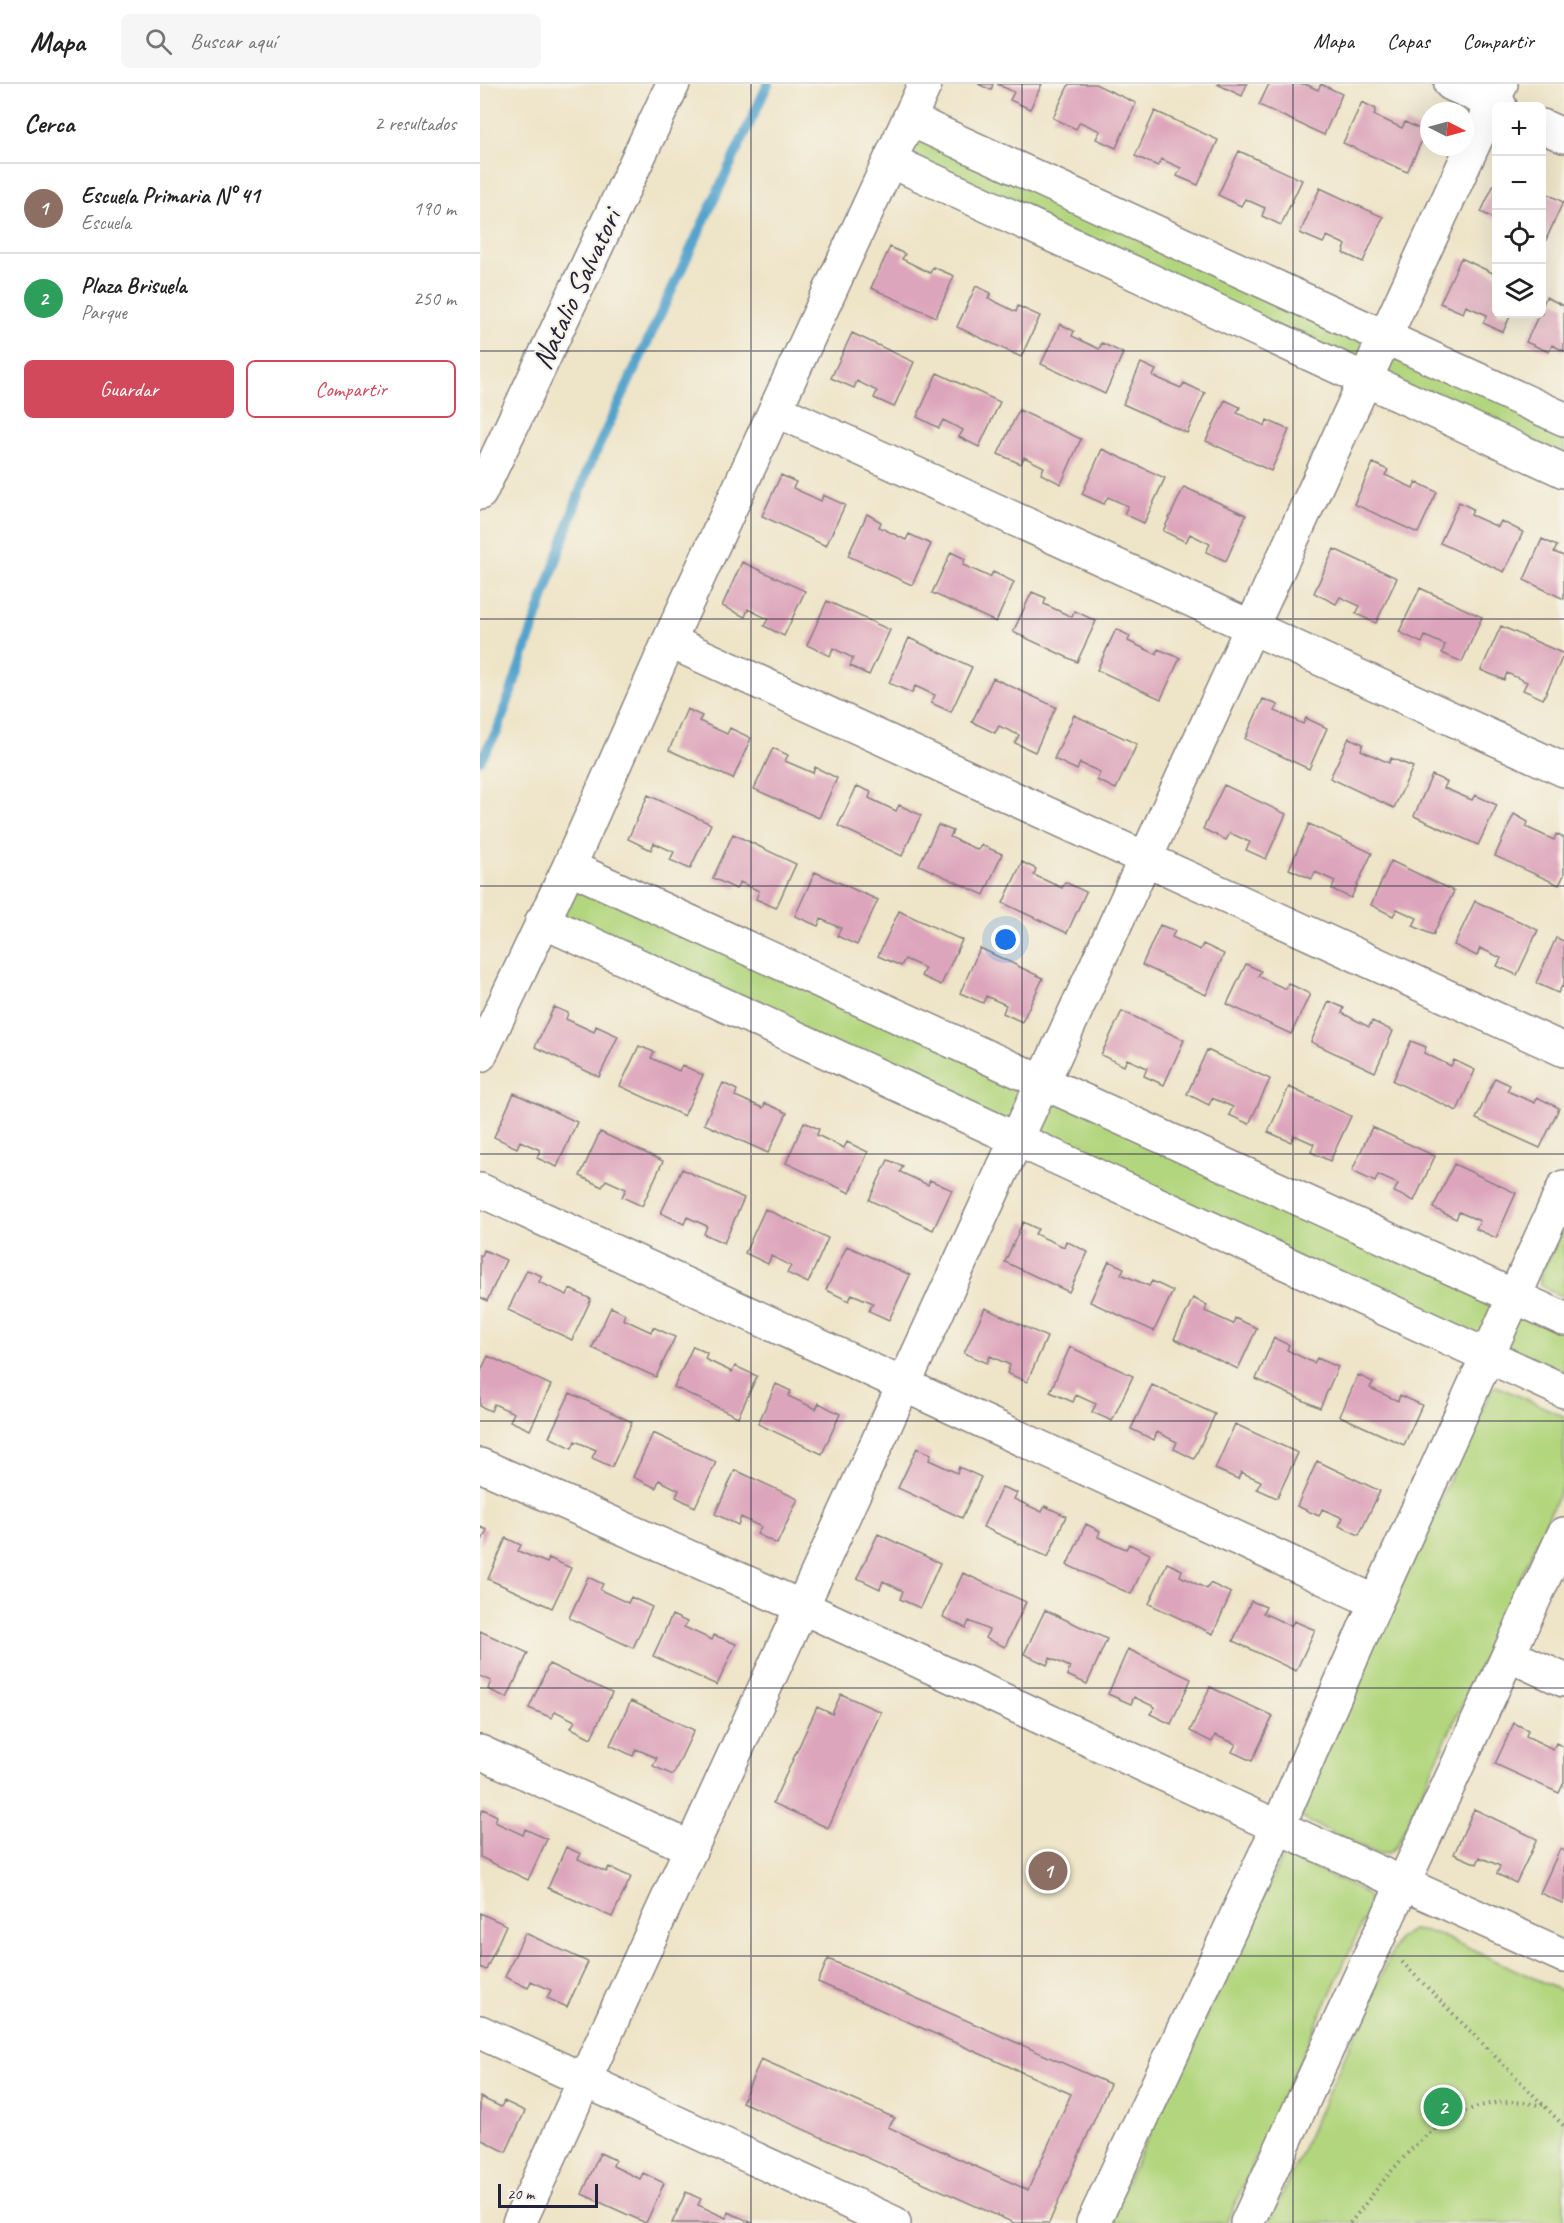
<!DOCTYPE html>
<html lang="es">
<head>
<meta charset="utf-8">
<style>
	body { margin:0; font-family:Caveat,sans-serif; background:#f6f6f6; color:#222 }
	.controls { position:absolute; right:18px; top:18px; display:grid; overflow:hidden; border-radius:9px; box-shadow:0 6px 24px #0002 }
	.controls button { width:54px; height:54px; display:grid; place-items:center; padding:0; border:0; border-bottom:2px solid #e0e0e0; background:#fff; color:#222; font:30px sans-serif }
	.compass { position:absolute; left:940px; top:18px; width:54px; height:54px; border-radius:50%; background:#fff; box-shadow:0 6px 24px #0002; rotate:96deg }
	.scale { position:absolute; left:18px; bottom:15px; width:100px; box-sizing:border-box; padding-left:6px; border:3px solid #22223b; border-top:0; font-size:16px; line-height:21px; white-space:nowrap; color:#22223b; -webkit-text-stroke:4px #f7f3e8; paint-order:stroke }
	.you { position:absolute; left:526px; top:856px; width:21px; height:21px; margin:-15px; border:4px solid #fff; border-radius:50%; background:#1a73e8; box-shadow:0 0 0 9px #1a73e833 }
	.badge { display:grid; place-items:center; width:39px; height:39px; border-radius:50%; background:#d1495b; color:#fff; font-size:20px; font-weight:700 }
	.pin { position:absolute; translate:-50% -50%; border:3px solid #fff; box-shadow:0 2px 6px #0006 }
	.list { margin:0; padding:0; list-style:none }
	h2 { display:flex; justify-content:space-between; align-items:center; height:78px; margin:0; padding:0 24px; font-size:26px }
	h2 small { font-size:20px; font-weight:400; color:#767676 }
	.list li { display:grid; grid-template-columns:39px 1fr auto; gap:18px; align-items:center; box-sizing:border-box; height:90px; padding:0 24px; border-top:2px solid #e0e0e0 }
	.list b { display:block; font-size:22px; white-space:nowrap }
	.list p { margin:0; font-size:20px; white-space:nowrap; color:#767676 }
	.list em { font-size:20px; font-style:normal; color:#767676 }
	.actions { display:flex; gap:12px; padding:18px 24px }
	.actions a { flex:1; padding:14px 0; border:2px solid #d1495b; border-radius:9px; text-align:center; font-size:21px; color:#d1495b }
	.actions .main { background:#d1495b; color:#fff }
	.icon { flex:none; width:33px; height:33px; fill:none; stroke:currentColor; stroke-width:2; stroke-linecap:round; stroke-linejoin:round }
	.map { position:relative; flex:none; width:1084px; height:2139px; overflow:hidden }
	header { display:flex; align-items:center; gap:36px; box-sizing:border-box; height:84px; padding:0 30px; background:#fff; border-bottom:2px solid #e0e0e0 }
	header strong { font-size:28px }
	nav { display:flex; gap:33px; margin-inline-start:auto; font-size:21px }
	.search { width:420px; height:54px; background:#f6f6f6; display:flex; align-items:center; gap:15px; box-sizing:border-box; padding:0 21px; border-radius:9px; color:#767676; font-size:22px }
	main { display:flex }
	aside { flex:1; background:#fff }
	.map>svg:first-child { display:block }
	.green { fill:#b2d67e; stroke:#6a7c5c; stroke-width:1.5 }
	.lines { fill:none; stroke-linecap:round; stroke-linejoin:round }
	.stream { stroke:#52a3cc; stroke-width:10 }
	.building { fill:#dda5bb }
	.street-casing { stroke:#888381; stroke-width:36 }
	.path { stroke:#888381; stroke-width:4; stroke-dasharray:1.5 4.5; stroke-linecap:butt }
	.street { stroke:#fff; stroke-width:33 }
	.grid { fill:none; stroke:#22223b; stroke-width:1.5; stroke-opacity:0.55 }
	.labels { text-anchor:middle; stroke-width:4.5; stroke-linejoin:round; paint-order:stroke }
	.street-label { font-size:30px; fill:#22223b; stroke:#f7f3e8 }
</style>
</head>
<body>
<header>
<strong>Mapa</strong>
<div class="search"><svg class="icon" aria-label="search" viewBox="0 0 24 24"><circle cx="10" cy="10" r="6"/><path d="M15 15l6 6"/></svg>Buscar aquí</div>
<nav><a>Mapa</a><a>Capas</a><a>Compartir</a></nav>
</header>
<main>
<aside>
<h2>Cerca<small>2 resultados</small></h2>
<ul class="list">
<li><span class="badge" style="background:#8d6e63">1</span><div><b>Escuela Primaria N° 41</b><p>Escuela</p></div><em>190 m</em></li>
<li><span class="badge" style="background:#2e9e5b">2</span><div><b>Plaza Brisuela</b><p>Parque</p></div><em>250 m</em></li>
</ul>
<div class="actions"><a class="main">Guardar</a><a>Compartir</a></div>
</aside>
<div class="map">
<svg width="1084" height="2139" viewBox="0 0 1084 2139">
	<rect width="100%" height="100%" fill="#f7f3e8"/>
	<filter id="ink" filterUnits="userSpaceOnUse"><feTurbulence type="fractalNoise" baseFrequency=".0167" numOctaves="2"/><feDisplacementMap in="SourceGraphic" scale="12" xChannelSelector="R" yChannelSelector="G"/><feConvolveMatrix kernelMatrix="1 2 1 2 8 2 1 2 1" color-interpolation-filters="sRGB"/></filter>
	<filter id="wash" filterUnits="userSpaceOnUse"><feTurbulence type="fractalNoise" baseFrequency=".008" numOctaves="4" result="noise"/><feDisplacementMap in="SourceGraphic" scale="24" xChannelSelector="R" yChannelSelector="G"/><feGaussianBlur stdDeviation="1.35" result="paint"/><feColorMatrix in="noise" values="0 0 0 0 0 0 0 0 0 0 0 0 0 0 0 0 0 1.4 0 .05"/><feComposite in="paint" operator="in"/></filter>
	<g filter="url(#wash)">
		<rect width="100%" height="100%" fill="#eee4c7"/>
		<path class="green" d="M429 35 1084 335V387L411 77Z
			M89 783 1084 1235V1307L62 837Z
			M1084 1142V1213L1068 1206 1060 1199V1193Z
			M1016 1302 1084 1332V1399L919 1757C914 1767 909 1772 896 1769L819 1733V1716L1012 1305Z
			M803 1771 879 1805 889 1813 890 1822 746 2139H627Z
			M932 1846 955 1849 1084 1908V2139H789L918 1855Z"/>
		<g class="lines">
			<path class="stream" d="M0 676 17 648 107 387 288 0"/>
		</g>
		<g id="blocks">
			<path class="building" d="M498 0H513L511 6Z
				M517 0H562L550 25 530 16 534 8Z
				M589 0H615L656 19 636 64 616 55 620 47 600 38 596 45 573 34Z
				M737 0H767L762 12Z
				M789 0H825L838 6 841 0 862 10 844 51 779 21Z
				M882 18 896 25 894 31 922 44 925 38 946 48 927 88 863 59Z
				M675 27 738 56 718 101 697 92 701 84 681 75 678 82 655 72Z
				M759 67 822 96 801 141 782 132 785 124 765 115 761 122 738 111Z
				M1017 94V136L1001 128Z
				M840 104 903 133 883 178 863 169 866 161 847 152 843 159 820 149Z
				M1062 107 1083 118 1065 158 1062 157Z
				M410 163 425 170 422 175 450 189 453 183 474 192 456 233 391 204Z
				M981 174 1017 191V230H1031L1023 248 1003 239 1007 231 986 222 983 229 960 219Z
				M496 202 511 209 508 214 536 228 538 222 560 232 541 273 477 243Z
				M1066 213 1084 222V267L1072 261 1069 268 1046 258 1059 230H1062V223Z
				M580 240 594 247 592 252 619 265 622 259 643 269 625 310 561 280Z
				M372 249 434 278 414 323 394 314 397 307 377 297 374 304 351 294Z
				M661 279 676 286 673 292 701 304 704 299 725 309 707 349 643 320Z
				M457 289 520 318 499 363 479 353 483 346 463 336 459 344 437 333Z
				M745 316 760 323 757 329 785 342 787 336 809 346 791 387 726 357Z
				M539 326 601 355 581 400 561 390 564 383 544 373 541 380 518 370Z
				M622 365 685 394 664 439 644 430 648 422 628 413 624 420 602 410Z
				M893 379 908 386 905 391 933 404 936 398 957 408 938 449 874 420Z
				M301 391 316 398 313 404 341 417 343 411 365 421 346 462 282 432Z
				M704 403 766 431 746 477 726 468 730 460 710 450 706 458 683 447Z
				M979 418 993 425 991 431 1018 443 1021 437 1043 448 1024 488 960 459Z
				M387 430 401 438 399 443 426 456 429 450 451 460 432 501 368 472Z
				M1062 455 1077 462 1074 468 1084 472V515L1044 496Z
				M854 465 917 494 896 539 876 530 880 522 860 513 856 520 834 509Z
				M471 468 485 475 483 481 510 493 513 488 534 498 516 538 452 509Z
				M262 478 325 507 304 552 284 542 288 535 268 525 265 533 242 522Z
				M940 504 1002 533 982 578 962 569 965 561 945 552 942 559 919 548Z
				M552 508 566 514 564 520 592 533 595 527 616 537 597 578 533 548Z
				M347 517 410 546 389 591 370 582 373 574 353 564 350 572 327 561Z
				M1021 542 1084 570 1063 615 1043 606 1047 598 1027 589 1024 596 1001 586Z
				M636 545 650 552 648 557 676 570 678 565 700 574 681 615 617 586Z
				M429 554 492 583 471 628 451 619 455 611 435 602 432 609 409 599Z
				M513 594 576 623 555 668 535 659 539 651 519 642 515 649 492 638Z
				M783 615 798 621 795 627 823 640 826 634 847 644 829 685 765 655Z
				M207 625 222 632 219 637 247 650 250 644 271 654 253 695 189 666Z
				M594 631 657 660 636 705 617 696 620 688 600 679 597 686 574 675Z
				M869 654 883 660 881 666 909 679 911 674 933 683 914 724 850 694Z
				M293 664 308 671 305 677 333 689 335 683 357 694 339 734 274 705Z
				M952 691 967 698 964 704 992 716 995 711 1017 721 998 761 934 732Z
				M744 701 806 730 786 775 766 766 770 758 750 749 746 756 723 745Z
				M377 702 391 708 389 714 416 727 419 721 441 731 422 772 358 742Z
				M168 711 231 740 210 785 190 776 194 768 174 759 171 766 148 755Z
				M1034 730 1048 738 1046 743 1074 756 1076 750 1084 754V791L1079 801 1015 772Z
				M829 740 892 769 871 814 852 805 855 797 835 788 832 795 809 785Z
				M458 741 473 747 470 753 498 766 501 761 522 770 504 811 439 781Z
				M253 750 316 780 296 824 276 815 279 807 260 798 256 805 233 794Z
				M911 777 974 807 953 851 933 842 937 834 917 825 913 832 891 821Z
				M542 778 556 785 554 791 582 804 585 798 606 808 587 849 523 819Z
				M335 788 398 816 377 861 357 852 361 844 341 835 338 842 315 832Z
				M995 817 1058 846 1037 891 1017 882 1021 874 1000 864 997 872 974 861Z
				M419 827 482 856 461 901 441 892 445 884 425 875 421 882 398 872Z
				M680 841 695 847 692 853 720 866 723 860 744 870 726 911 662 881Z
				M1076 854 1084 857V903L1082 902 1078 909 1056 899Z
				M500 864 563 894 542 938 523 929 526 921 506 912 503 919 480 909Z
				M766 880 781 887 778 892 806 905 808 899 830 910 811 950 747 920Z
				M849 917 864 924 862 929 889 943 892 937 913 947 895 988 831 958Z
				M74 923 88 929 86 935 114 948 116 942 138 952 119 993 55 963Z
				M642 927 704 956 684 1001 664 992 667 984 647 975 644 982 621 971Z
				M931 957 946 963 944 969 971 982 974 976 995 986 977 1027 913 997Z
				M159 962 174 968 171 974 199 987 202 981 223 991 204 1032 140 1002Z
				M727 966 790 995 769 1040 749 1031 753 1023 732 1014 729 1021 707 1010Z
				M1015 994 1030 1001 1027 1007 1055 1019 1057 1013 1079 1024 1060 1064 996 1035Z
				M243 999 257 1006 255 1012 283 1024 285 1019 307 1029 288 1069 224 1040Z
				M809 1003 871 1032 850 1077 831 1068 834 1060 814 1051 811 1058 788 1048Z
				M34 1009 97 1038 77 1083 57 1074 60 1066 40 1057 37 1064 14 1053Z
				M324 1038 339 1045 337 1051 364 1064 367 1058 388 1068 370 1109 306 1079Z
				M892 1043 955 1072 934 1117 914 1108 918 1100 898 1091 895 1098 872 1087Z
				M120 1048 183 1077 162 1122 142 1113 146 1105 126 1096 122 1103 100 1092Z
				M408 1076 423 1082 420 1088 448 1101 450 1096 472 1106 453 1146 389 1116Z
				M974 1080 1036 1109 1016 1154 996 1145 1000 1137 979 1128 976 1135 953 1124Z
				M202 1085 264 1114 244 1159 224 1150 227 1142 207 1133 204 1140 181 1129Z
				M285 1125 348 1154 328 1199 307 1189 311 1182 291 1172 288 1180 265 1169Z
				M543 1138 558 1145 555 1150 584 1163 586 1157 608 1168 589 1208 525 1178Z
				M367 1162 430 1191 409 1236 389 1227 393 1219 372 1210 369 1217 346 1206Z
				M4 1166 26 1176 7 1217 0 1213V1171L2 1172Z
				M629 1177 644 1184 641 1190 669 1202 672 1197 693 1207 674 1247 610 1218Z
				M47 1186 62 1192 59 1198 87 1211 90 1205 111 1215 92 1256 28 1226Z
				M713 1214 727 1221 725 1227 753 1240 755 1234 777 1244 758 1285 694 1255Z
				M131 1223 145 1230 143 1235 171 1248 173 1243 195 1253 176 1293 112 1264Z
				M505 1224 567 1253 547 1298 527 1289 530 1281 510 1272 507 1279 484 1269Z
				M794 1254 809 1261 807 1266 834 1279 837 1274 858 1283 840 1324 776 1295Z
				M213 1262 227 1269 225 1275 252 1288 255 1282 277 1292 258 1333 194 1303Z
				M590 1263 653 1292 632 1337 612 1328 616 1320 596 1311 593 1318 570 1308Z
				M8 1272 71 1301 50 1346 30 1337 34 1329 14 1320 11 1327 0 1322V1289Z
				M878 1291 893 1298 890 1304 918 1317 920 1311 942 1321 924 1361 860 1332Z
				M296 1300 311 1307 308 1312 336 1325 339 1319 360 1330 342 1370 278 1340Z
				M672 1301 735 1330 714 1375 694 1365 697 1358 677 1348 674 1356 651 1345Z
				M90 1309 152 1338 132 1383 112 1374 116 1366 95 1357 92 1364 69 1353Z
				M755 1340 818 1369 797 1414 777 1405 781 1397 761 1388 758 1395 735 1385Z
				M173 1349 236 1378 215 1423 196 1413 199 1406 179 1396 176 1404 153 1393Z
				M437 1364 451 1370 449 1376 477 1389 479 1383 501 1393 482 1434 418 1404Z
				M837 1377 900 1407 879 1451 859 1442 863 1434 842 1425 839 1432 817 1422Z
				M255 1386 318 1415 297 1460 277 1450 281 1443 261 1433 258 1441 235 1430Z
				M522 1403 537 1409 534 1415 562 1428 565 1422 586 1432 568 1473 503 1443Z
				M606 1440 620 1447 618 1453 646 1465 649 1460 670 1470 651 1510 587 1481Z
				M0 1443 7 1446 0 1461Z
				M398 1450 460 1479 440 1524 420 1515 423 1507 403 1497 400 1505 377 1494Z
				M26 1454 41 1461 38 1467 67 1479 69 1474 91 1484 72 1524 8 1495Z
				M687 1479 702 1486 700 1492 727 1505 730 1499 751 1509 733 1550 669 1520Z
				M483 1489 546 1518 525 1563 505 1554 509 1546 489 1537 486 1544 463 1533Z
				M108 1493 123 1500 120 1506 148 1519 151 1513 172 1523 153 1564 89 1534Z
				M771 1517 786 1523 783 1529 811 1542 814 1537 835 1546 816 1587 753 1557Z
				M565 1526 627 1555 607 1600 587 1591 590 1583 570 1574 567 1581 544 1570Z
				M192 1531 207 1538 204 1543 232 1556 234 1551 256 1560 237 1601 173 1572Z
				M0 1547 48 1569 27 1614 8 1605 11 1597 0 1592Z
				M648 1565 711 1595 691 1640 670 1630 675 1623 654 1613 651 1620 628 1610Z
				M69 1580 132 1609 111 1654 91 1644 95 1637 75 1627 72 1634 49 1624Z
				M730 1603 793 1632 772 1677 752 1668 756 1660 735 1651 732 1658 710 1647Z
				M361 1610 401 1628 348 1744 293 1719 337 1623 352 1630Z
				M151 1617 214 1646 193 1691 173 1682 177 1674 156 1665 153 1672 130 1661Z
				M1034 1639 1048 1646 1046 1652 1073 1665 1076 1659 1084 1663V1698L1079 1709 1015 1680Z
				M3 1725 17 1732 15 1738 43 1751 45 1745 67 1755 48 1796 0 1773V1731Z
				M994 1725 1057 1755 1036 1799 1017 1790 1020 1782 1000 1773 997 1780 974 1770Z
				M86 1763 101 1770 98 1775 126 1788 129 1783 151 1793 132 1833 68 1804Z
				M1080 1765 1084 1766V1816L1082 1819 1060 1809Z
				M0 1829 26 1841 6 1886 0 1883Z
				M45 1849 108 1878 87 1923 67 1914 71 1906 51 1897 48 1904 25 1893Z
				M348 1875 630 2000 569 2139H534L262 2018 281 1975 415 2034 408 2043 548 2106 591 2010 338 1898Z
				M0 2013 21 2023 24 2017 45 2027 26 2068 0 2055Z
				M120 2069 135 2076 133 2082 160 2095 163 2089 184 2099 166 2139 102 2110Z
				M206 2108 221 2115 218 2121 246 2134 248 2128 273 2139H192Z"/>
		</g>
	</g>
	<g filter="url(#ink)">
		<use href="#blocks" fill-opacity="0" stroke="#888381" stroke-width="1.5"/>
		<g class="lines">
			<g class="street-casing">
				<path id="street" d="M971 0 1020 22
					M429 35 1084 335
					M1062 42 1084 52
					M411 77 1084 387
					M296 326 1084 686
					M0 409 193 0
					M189 557 1084 966
					M89 783 1084 1235
					M62 837 1084 1307
					M0 971 89 783 189 557 445 0
					M0 1106 896 1518
					M0 1381 322 1523 798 1743 1084 1872
					M1029 1571 1084 1596
					M0 1668 211 1764
					M0 1948 414 2139
					M39 2139 1021 0
					M613 2139 798 1743 896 1518 1084 1103
					M767 2139 1084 1450"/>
			</g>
			<path class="path" d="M922 1878 1084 2042
				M870 2139C912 2087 955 2019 1030 2018 1041 2018 1052 2020 1063 2021"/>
			<use href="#street" class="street"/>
		</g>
	</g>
	<path class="grid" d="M271 0V2139M542 0V2139M813 0V2139M0 267H1084M0 535H1084M0 802H1084M0 1070H1084M0 1337H1084M0 1604H1084M0 1872H1084"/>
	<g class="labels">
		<g class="street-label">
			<text transform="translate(96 205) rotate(-65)" y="10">Natalio Salvatori</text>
		</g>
	</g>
</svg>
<div class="controls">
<button>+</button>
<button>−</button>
<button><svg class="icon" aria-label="locate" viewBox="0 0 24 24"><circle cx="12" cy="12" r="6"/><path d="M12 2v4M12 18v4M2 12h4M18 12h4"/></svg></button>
<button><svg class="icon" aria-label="layers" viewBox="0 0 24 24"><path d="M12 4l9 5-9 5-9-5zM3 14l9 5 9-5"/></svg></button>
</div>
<svg class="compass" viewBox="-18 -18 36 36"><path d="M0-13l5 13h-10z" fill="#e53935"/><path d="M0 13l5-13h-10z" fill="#767676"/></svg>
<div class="scale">20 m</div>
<div class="you"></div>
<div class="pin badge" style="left:568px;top:1787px;background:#8d6e63">1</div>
<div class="pin badge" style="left:963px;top:2023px;background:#2e9e5b">2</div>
</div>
</main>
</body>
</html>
